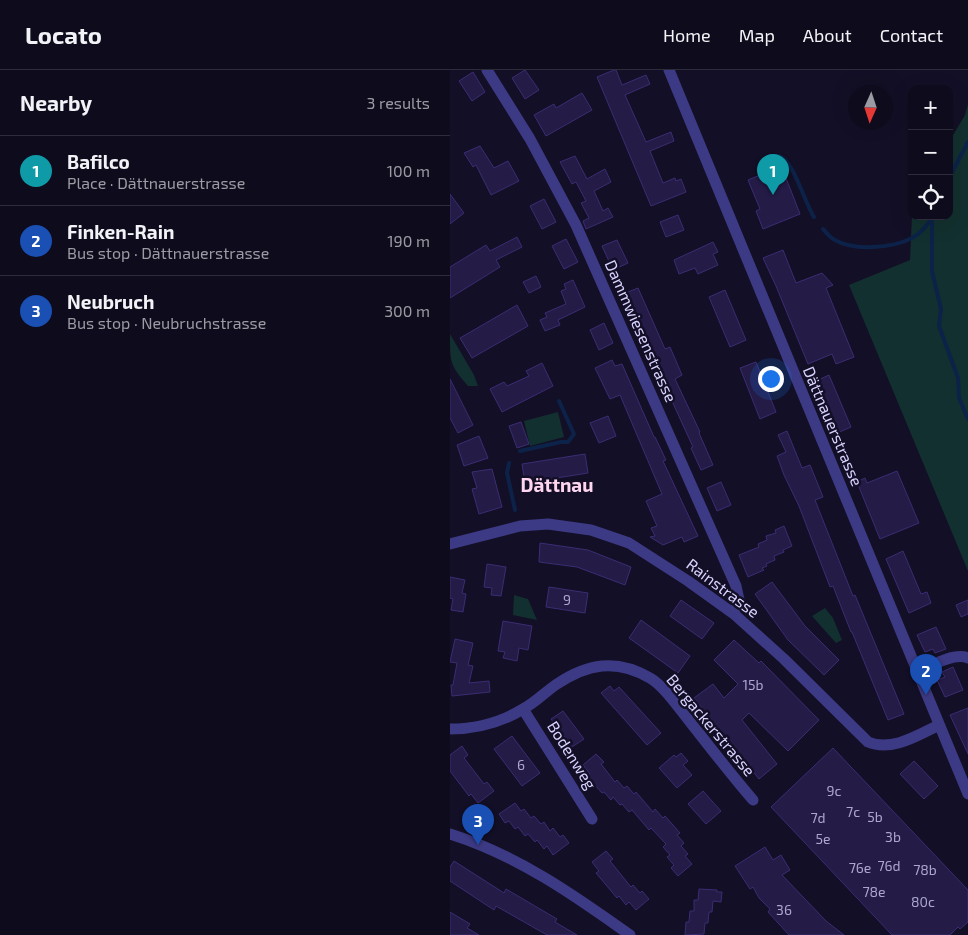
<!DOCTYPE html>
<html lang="en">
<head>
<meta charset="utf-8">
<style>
	body { margin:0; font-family:"Exo 2",sans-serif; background:#171425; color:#f1f3f6 }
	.controls { position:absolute; right:15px; top:15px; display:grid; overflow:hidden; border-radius:10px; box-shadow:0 5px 20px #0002 }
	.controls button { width:45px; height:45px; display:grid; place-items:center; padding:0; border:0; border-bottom:1px solid #2e2b3b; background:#0e0b1c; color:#f1f3f6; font:25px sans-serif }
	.compass { position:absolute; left:398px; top:15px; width:45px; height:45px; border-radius:50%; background:#0e0b1c; box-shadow:0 5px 20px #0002; rotate:183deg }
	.you { position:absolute; left:320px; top:308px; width:18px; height:18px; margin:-12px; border:4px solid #fff; border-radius:50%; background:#1a73e8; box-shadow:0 0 0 8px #1a73e833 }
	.badge { display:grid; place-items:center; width:32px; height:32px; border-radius:50%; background:#db2777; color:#fff; font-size:16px; font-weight:700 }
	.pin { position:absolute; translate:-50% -41px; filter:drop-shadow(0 1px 2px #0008) }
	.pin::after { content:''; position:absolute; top:26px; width:18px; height:15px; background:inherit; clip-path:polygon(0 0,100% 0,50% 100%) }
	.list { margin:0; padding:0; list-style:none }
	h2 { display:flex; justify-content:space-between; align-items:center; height:65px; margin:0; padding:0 20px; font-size:21px }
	h2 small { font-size:16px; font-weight:400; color:#9b9ba3 }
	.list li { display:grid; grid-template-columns:32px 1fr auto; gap:15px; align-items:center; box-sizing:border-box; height:70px; padding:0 20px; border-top:1px solid #2e2b3b }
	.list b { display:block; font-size:19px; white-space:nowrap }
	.list p { margin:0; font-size:16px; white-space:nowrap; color:#9b9ba3 }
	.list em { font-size:16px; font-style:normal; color:#9b9ba3 }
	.icon { flex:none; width:28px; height:28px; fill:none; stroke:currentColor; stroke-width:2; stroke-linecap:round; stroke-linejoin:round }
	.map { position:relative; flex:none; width:518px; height:865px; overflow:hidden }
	header { display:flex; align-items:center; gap:30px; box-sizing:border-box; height:70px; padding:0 25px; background:#0e0b1c; border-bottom:1px solid #2e2b3b }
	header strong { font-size:24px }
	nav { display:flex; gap:28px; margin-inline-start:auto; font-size:18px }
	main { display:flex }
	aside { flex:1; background:#0e0b1c }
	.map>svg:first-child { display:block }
	.green { fill:#12302f }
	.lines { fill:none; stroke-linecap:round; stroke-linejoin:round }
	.stream { stroke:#0c2248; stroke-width:4 }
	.building { fill:#241b47; stroke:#3b2d73 }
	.street { stroke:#3d3a85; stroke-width:11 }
	.labels { text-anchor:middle; stroke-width:5; stroke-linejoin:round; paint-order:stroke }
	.number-label { font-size:14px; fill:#aca6d1 }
	.street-label { font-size:16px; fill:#d9d4ff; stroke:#130f26 }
	.quarter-label { font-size:19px; font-weight:bold; fill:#ffd6f0; stroke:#130f26 }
</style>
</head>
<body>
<header>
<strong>Locato</strong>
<nav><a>Home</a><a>Map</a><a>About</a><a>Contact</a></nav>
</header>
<main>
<aside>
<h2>Nearby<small>3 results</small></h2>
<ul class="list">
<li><span class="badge" style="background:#0f9aa8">1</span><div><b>Bafilco</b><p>Place · Dättnauerstrasse</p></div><em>100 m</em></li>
<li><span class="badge" style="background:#1a4fb4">2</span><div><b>Finken-Rain</b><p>Bus stop · Dättnauerstrasse</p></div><em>190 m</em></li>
<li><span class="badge" style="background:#1a4fb4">3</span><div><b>Neubruch</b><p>Bus stop · Neubruchstrasse</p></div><em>300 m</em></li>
</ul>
</aside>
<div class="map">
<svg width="518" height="865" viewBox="0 0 518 865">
	<rect width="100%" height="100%" fill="#130f26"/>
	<path class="green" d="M518 34V501L399 215 460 190 462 145V146H499V72L515 45Z
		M0 264 24 305 28 316H18C0 295 0 293 0 264Z
		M108 342 114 367 80 376 74 351Z
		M64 525 78 529 87 550 63 545Z
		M375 538 383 548 392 570 386 573 362 546Z"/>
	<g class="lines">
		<path class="stream" d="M311 92C316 90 323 85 329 86 343 89 355 134 364 147
			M499 108 518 72
			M482 146V201L491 239 489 256 508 308 509 328 518 349
			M373 159C377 163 380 168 385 170 405 182 450 178 468 164 473 161 477 154 482 149
			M70 381 111 372H118L124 364 109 331
			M59 393 57 403 65 440"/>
	</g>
	<path class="building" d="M75 0 89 20 75 29 62 8Z
		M164 0H166L172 15 196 5 200 14 175 25 196 72 221 62 224 71 200 81 213 113 225 108 226 111 231 109 236 122 201 136 147 7Z
		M23 2 35 22 22 31 9 11Z
		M132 23 142 40 96 66 84 45 104 34 106 38Z
		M30 76 44 98 58 91 69 111 41 125 26 95 23 97 14 83Z
		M125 86 137 109 155 99 161 112 144 121 153 141 158 138 163 147 136 159 133 151 139 148 131 133 136 131 126 112 122 114 110 92Z
		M329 90 350 144 313 159 306 141 310 139 298 110 315 103 313 97Z
		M0 124 14 143 0 154Z
		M94 129 106 152 92 159 80 136Z
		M228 145 234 160 216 167 210 152Z
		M67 167 72 177 46 190 50 197 0 228V197L36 175 40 181Z
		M116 169 128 192 114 199 102 176Z
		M167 170 178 193 163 200 152 176Z
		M263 172 268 182 263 184 268 195 248 204 245 198 229 204 224 190Z
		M333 180 346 213 372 203 383 215 376 218 404 287 386 294 382 284 358 294 326 216 313 188Z
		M86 206 91 217 79 223 73 212Z
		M123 210 135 237 108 250 110 255 95 261 90 250 97 247 95 243 116 234 111 221 116 219 114 214Z
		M188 218 215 279 220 277 232 305 225 309 250 362 249 363 263 395 251 400 241 378 243 377 173 224Z
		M275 220 296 270 280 277 259 227Z
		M67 235 78 256 22 288 10 268Z
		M154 253 163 273 149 280 140 260Z
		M162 290 165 296 172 294 204 367H205L216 390 213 391 248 466 234 472 232 467 213 475 200 467 205 466 201 458 207 456 196 431 212 424 170 325 160 329 145 298Z
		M306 292 326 342 310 349 290 298Z
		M92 293 103 316 52 342 40 319 54 312 57 316 79 306 76 301Z
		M379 305 401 357 385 364 364 312Z
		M0 309 23 355 8 363 0 348Z
		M158 346 166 366 149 373 140 353Z
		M71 352 79 374 67 378 59 356Z
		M337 361 352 398 360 395 369 417 373 427 365 430 403 526 405 525 454 644 438 650 402 562H401L383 516 380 517 349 436 334 405 327 386 336 382 328 365Z
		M29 366 38 388 14 396 7 375Z
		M135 384 138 403 75 413 72 394Z
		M42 399 52 437 29 444 22 419 27 418 22 402Z
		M447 401 469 453 430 469 407 412 415 408 417 413Z
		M271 412 281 435 267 441 257 418Z
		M334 456 342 476 333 480 334 482 324 486 325 490 316 494 317 496 312 498 314 500 298 507 289 485 309 477 308 474 317 470 316 466 326 463 325 460Z
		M90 473 138 480 181 497 175 515 127 497 89 492Z
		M453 481 471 524 477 522 481 533 459 543 436 489Z
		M37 494 56 497 51 526 41 525 42 518 34 517Z
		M0 507 15 510 12 523 16 524 13 542 1 540 3 529 0 528Z
		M322 512 355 556 389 590 374 605 338 570 305 524Z
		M99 517 138 523 135 543 96 537Z
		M231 530 264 553 252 569 220 546Z
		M518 530V544L511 547 506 535Z
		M191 550 240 586 228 603 179 568Z
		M53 551 82 556 78 580 69 578 67 591 53 588 55 582 48 581Z
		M486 557 496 579 485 583 483 579 475 582 467 565Z
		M5 569 23 573 18 595 23 596 19 613 39 611 40 622 2 626 1 615H3L7 593 0 592Z
		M284 570 309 593 311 591 369 650 338 681 299 643 292 650 327 694 309 709 244 628 263 614 274 628 288 614 264 590Z
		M503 597 513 620 495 627 487 610 495 607 492 602Z
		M160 616 164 621 169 617 211 663 197 675 151 623Z
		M518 638V684L500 645Z
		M113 641 134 669 122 677 101 649Z
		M62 666 90 703 72 716 44 679Z
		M12 676 18 685 14 688 34 714 37 712 44 721 28 733 21 724 19 726 0 701V685Z
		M383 678 518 820V852L510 859 508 857 500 865H442L321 737Z
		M231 683 238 691 233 695 242 705 227 718 209 698 224 685 226 687Z
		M146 684 154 692 151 694 165 712 167 710 174 718 177 716 184 724 186 722 203 742 205 739 213 748 215 746 230 763 227 765 234 773 231 776 238 784 235 786 242 794 228 806 221 798 224 795 217 787 220 785 213 777 216 774 201 758 199 760 182 740 179 742 172 734 170 735 163 727 161 730 154 722 152 723 137 706 140 704 133 695Z
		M464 691 488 716 474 729 450 704Z
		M253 721 271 741 256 754 238 734Z
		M65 733 71 741 74 739 81 748 84 746 91 754 94 752 100 761 103 758 110 767 113 765 119 773 103 785 97 776 94 779 87 770 85 772 78 764 75 766 68 757 65 759 59 751 55 753 49 744Z
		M315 777 323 790 331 785 340 800 332 805 376 851 394 865H339L318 842 320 839 309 828 303 817 300 819 285 796Z
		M156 781 163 789 160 791 181 817 183 815 190 823 192 821 199 829 186 840 179 832 176 835 169 826 167 828 146 803 149 801 142 792Z
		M4 791 54 823 56 819 107 849 105 852 127 865H97L46 836 44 840 0 811V797Z
		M249 819 267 820V822H272L271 832 263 831 262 842H259L258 853H255L254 864 235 865 236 852H239L240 841H244V830H248Z
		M0 842 20 854 17 858 29 865H0Z"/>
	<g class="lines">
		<path class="street" d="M37 0 80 69 126 155 286 516 289 530 284 544
			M219 0 518 724
			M0 474 70 456 98 454 141 460 179 473 238 511 284 544 334 589 418 672C442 682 468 665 489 655
			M467 602C480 596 505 582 518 588
			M73 639 142 749
			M0 659C26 659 50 653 73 639 85 633 95 622 107 614 137 594 166 588 200 608 216 617 235 647 248 662 266 685 284 708 303 730
			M0 764C67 785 124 825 180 865"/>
	</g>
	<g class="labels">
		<g class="number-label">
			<text x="117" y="535">9</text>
			<text x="303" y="620">15b</text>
			<text x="71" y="700">6</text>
			<text x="384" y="726">9c</text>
			<text x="403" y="747">7c</text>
			<text x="425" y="752">5b</text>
			<text x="368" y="753">7d</text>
			<text x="443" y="772">3b</text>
			<text x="373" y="774">5e</text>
			<text x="439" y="801">76d</text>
			<text x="410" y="803">76e</text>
			<text x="475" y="805">78b</text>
			<text x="424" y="827">78e</text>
			<text x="473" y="837">80c</text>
			<text x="334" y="845">36</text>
		</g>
		<g class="street-label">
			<text transform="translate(191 261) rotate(66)" y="6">Dammwiesenstrasse</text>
			<text transform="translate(383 356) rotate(67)" y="6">Dättnauerstrasse</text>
			<text transform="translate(273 518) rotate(37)" y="6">Rainstrasse</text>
			<text transform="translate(261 655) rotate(50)" y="6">Bergackerstrasse</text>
			<text transform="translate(122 685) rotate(58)" y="6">Bodenweg</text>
		</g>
		<g class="quarter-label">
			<text x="107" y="422">Dättnau</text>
		</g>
	</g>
</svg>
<div class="controls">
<button>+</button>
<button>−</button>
<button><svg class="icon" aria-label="locate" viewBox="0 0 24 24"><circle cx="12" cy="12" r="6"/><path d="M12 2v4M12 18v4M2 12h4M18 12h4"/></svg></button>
</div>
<svg class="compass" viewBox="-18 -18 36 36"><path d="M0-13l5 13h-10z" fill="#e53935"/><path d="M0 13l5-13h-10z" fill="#9b9ba3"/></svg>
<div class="you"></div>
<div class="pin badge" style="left:323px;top:125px;background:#0f9aa8">1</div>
<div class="pin badge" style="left:476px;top:625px;background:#1a4fb4">2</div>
<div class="pin badge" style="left:28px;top:775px;background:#1a4fb4">3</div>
</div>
</main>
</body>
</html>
